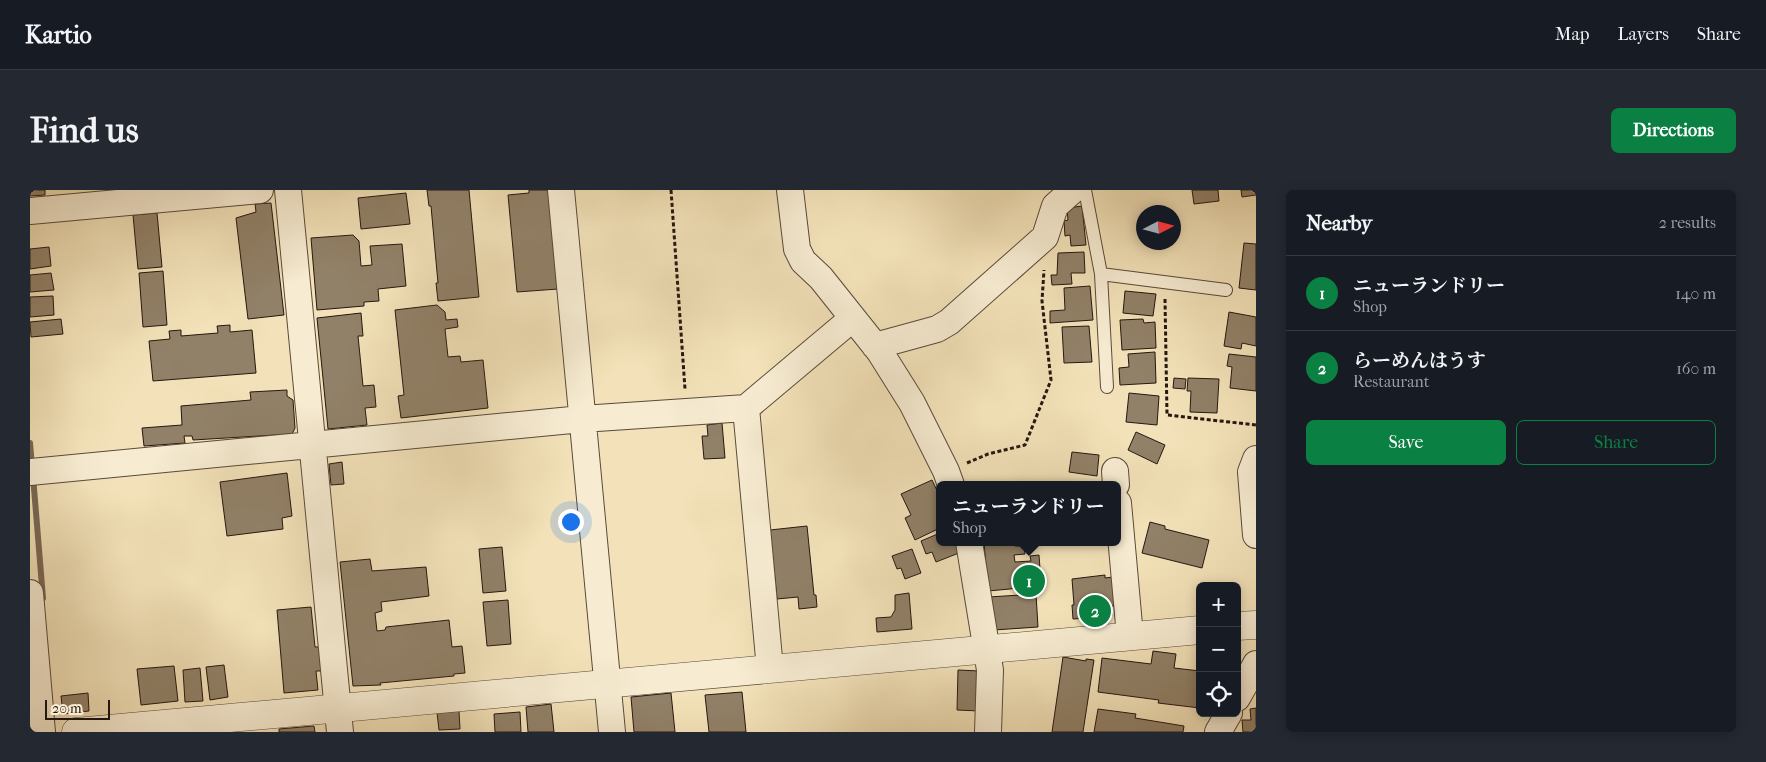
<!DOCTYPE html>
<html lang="en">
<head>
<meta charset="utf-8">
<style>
	body { margin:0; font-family:"IM FELL French Canon","Noto Serif JP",serif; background:#242831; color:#f1f3f6 }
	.controls { position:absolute; right:15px; bottom:15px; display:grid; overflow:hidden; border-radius:8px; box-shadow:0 2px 12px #0003 }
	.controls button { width:45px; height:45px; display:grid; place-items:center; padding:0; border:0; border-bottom:1px solid #363941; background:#171b24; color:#f1f3f6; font:25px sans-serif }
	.compass { position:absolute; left:1106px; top:15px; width:45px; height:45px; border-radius:50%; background:#171b24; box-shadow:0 2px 12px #0003; rotate:84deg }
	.scale { position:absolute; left:15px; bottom:12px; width:65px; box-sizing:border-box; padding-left:5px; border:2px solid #261711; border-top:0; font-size:14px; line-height:18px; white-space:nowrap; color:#261711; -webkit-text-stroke:4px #f7ecd2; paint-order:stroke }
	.you { position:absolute; left:540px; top:331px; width:18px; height:18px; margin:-12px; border:4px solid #fff; border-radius:50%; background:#1a73e8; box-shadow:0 0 0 8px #1a73e833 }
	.badge { display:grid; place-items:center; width:32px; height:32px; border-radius:50%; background:#0b8043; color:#fff; font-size:16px; font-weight:700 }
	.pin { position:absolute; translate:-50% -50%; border:2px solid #fff; box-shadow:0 1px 5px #0006 }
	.popup { position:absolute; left:906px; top:291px; width:185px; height:65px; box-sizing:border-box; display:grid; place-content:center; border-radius:8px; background:#171b24; filter:drop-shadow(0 1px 4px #0005); font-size:16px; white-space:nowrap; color:#9ea1a6 }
	.popup b { font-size:19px; color:#f1f3f6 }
	.popup::after { content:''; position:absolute; left:50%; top:100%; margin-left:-10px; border:10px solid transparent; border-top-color:#171b24 }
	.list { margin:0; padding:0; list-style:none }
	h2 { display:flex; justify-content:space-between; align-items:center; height:65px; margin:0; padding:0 20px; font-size:21px }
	h2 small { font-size:16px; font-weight:400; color:#9ea1a6 }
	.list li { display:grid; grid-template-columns:32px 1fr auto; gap:15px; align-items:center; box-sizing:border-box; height:75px; padding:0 20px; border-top:1px solid #363941 }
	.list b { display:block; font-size:19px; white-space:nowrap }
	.list p { margin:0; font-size:16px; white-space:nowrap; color:#9ea1a6 }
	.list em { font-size:16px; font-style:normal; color:#9ea1a6 }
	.actions { display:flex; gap:10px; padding:15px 20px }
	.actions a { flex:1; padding:11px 0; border:1px solid #0b8043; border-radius:8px; text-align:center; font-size:18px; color:#0b8043 }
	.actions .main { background:#0b8043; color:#fff }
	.icon { flex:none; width:28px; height:28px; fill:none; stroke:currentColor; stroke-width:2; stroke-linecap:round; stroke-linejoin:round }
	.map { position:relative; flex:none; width:1226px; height:542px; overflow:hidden; border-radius:8px }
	header { display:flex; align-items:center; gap:30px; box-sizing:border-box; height:70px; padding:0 25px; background:#171b24; border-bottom:1px solid #363941 }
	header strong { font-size:24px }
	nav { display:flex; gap:28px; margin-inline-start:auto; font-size:18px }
	.intro { display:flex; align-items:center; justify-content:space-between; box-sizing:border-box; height:120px; padding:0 30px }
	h1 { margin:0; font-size:35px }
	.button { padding:12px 22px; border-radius:8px; background:#0b8043; color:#fff; font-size:18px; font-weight:700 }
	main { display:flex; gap:30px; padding:0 30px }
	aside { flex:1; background:#171b24; border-radius:8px; box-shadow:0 2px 12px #0003 }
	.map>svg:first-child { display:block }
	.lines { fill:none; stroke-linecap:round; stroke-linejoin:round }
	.stream { stroke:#776754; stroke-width:6 }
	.building { fill:#918168; stroke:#261711 }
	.service-casing { stroke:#594a3b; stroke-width:14 }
	.minor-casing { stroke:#594a3b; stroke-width:28 }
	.tertiary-casing { stroke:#594a3b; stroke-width:29 }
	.path { stroke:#261711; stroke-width:3; stroke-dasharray:4 2.5; stroke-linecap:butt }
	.service { stroke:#f7ecd2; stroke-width:12 }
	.minor { stroke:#f7ecd2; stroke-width:26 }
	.tertiary { stroke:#f7ecd2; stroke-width:28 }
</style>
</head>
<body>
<header>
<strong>Kartio</strong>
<nav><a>Map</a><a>Layers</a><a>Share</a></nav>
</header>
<div class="intro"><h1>Find us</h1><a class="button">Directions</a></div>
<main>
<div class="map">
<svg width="1226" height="542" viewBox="0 0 1226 542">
	<rect width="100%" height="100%" fill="#f3e2b9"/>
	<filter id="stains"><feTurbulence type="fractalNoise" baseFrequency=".004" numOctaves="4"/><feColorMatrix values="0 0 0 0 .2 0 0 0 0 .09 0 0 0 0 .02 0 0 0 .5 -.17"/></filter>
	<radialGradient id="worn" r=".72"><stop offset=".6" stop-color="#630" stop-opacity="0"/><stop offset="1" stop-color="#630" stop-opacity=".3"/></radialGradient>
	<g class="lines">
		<path class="stream" d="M0 253 2 276
			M3 286 13 408"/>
	</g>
	<path class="building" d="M0 0H15V5L0 6Z
		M397 0H439L449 107 408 111 406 93H408L401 16H399Z
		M499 0H519L528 99 487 102 478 5 499 3Z
		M1162 0H1188L1189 11 1164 14Z
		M1211 0H1226V5L1212 7Z
		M376 3 380 34 331 39 328 8Z
		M241 13 254 125 218 129 206 28 226 22 225 14Z
		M1052 16 1056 55 1041 56 1040 45 1035 46 1034 31 1038 30 1037 18Z
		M127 23 132 77 108 79 103 25Z
		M323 45 329 51 331 76 342 75 340 56 372 54 376 96 348 99 349 111 334 112V116L287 120 281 48Z
		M1214 53 1226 54V100L1209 98Z
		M19 57 21 76 0 79V59Z
		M1054 62 1055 83H1041L1042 94 1022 95 1021 85H1027L1028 63Z
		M133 81 137 135 113 137 109 83Z
		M21 83 24 100 0 102V85Z
		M1060 96 1063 130 1020 133V121L1035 120 1034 98Z
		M1095 101 1126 104 1123 126 1093 123Z
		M23 106 24 125 0 127V107Z
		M407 115 415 122 416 130 427 129 428 137 415 139 418 167 430 166 431 172 453 170 458 218 371 228 368 206 374 205 365 120Z
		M1199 122 1226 127V156L1212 153 1211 159 1194 156Z
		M331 123 333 146H328L333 196 344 195 346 217 335 218 337 235 298 239 287 128Z
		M31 129 33 144 1 147 0 132Z
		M1113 129 1114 133 1125 132 1126 158 1092 160 1090 130Z
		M200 135V142L222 140 226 183 123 191 119 151 140 149 139 141 151 140V146L188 143 187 136Z
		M1059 136 1062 172 1034 173 1032 137Z
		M1125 162 1126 193 1090 195 1089 178 1099 177 1098 164Z
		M1199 164 1226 167V201L1200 198 1202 177 1197 176Z
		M1144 188 1156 189 1155 199 1143 198Z
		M1158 188 1189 189 1187 223 1160 222 1161 201H1157Z
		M257 200V206L263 210 265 238 262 244 163 250 162 246H154L155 253 114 256 112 238 152 235 151 216 221 210 220 202Z
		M1099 203 1129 206 1127 235 1096 232Z
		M692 233 695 268 674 269 672 246H678L677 235Z
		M1106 242 1135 255 1127 274 1098 260Z
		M1042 262 1069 265 1067 286 1039 282Z
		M312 272 314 294 301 295 299 274Z
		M257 283 262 326 252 328 253 339 197 346 190 292Z
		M902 290 910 307V338L885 350 875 328 881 325 871 304Z
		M1120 332 1135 336V339L1179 350 1172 378 1112 363Z
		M777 336 784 405H786L787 417 769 419 768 407 747 409 740 340Z
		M910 343V352H931L934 361 906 372 902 362 896 364 891 351Z
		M954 352H984L985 356H994L995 364 984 365 985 372 1001 371 1000 366 1009 365 1010 379 1007 380V390L1000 391 1001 397 958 401Z
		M472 357 476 401 453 403 449 359Z
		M882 359 891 383 875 389 871 378 867 379 862 366Z
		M340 369 342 381 396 377 399 406 351 412 352 421 345 423 347 441 355 440 356 437 419 430 422 457 432 456 435 483 424 484V486L350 493 351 495 323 496 310 372Z
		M1075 385V388L1083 387 1085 416H1081L1082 426 1043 429 1042 415H1044L1042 389Z
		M879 403 882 439 847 442 846 428 861 427 865 420V405Z
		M1006 404 1008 437 964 440 959 407Z
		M478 410 481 454 457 456 453 412Z
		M281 417 285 457H289L291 481H286L288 500 254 503 247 420Z
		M1123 461 1146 464 1144 478 1170 481V518L1128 513 1129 510 1068 502 1072 468 1121 474Z
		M1033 467 1056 471V469L1064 470 1053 542H1022Z
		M194 475 198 507 180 510 176 477Z
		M144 476 148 511 111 515 107 479Z
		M170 478 173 511 155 512 153 480Z
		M928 480 950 481 949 521 927 520Z
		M712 502 716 542H679L675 505Z
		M58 503 59 521 33 524 31 506Z
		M641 503 645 542H604L601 507Z
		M521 514 524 542H498L496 517Z
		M1226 518V542H1213L1212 530H1221L1220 519Z
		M1068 519 1106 524 1105 528 1154 536 1153 542H1064Z
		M429 521 430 539 409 540 407 523Z
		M490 522 491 542H465L464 524Z
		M284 536 285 542H249V539Z"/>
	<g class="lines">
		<g class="service-casing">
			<path id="service" d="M1055 0 1071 84 1077 197
				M1071 84 1196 100"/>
		</g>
		<g class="minor-casing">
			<path id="minor" d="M258 0 310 542
				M531 0 582 542
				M760 0 767 59 773 71 791 88 850 162 882 213 916 281 921 295
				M0 21 230 0
				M845 156 907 139 919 132 1015 47 1025 16 1043 0
				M716 218 740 479
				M1226 269 1221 282 1226 345
				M1085 281 1086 295
				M0 282 552 229 716 218 823 128
				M1088 313 1100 446
				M939 352 960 480 958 542
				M0 403 12 542
				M1207 508 1226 474
				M1188 542 1199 523"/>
		</g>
		<g class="tertiary-casing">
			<path id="tertiary" d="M1207 436 1226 435
				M46 542 1170 440"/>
		</g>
		<path class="path" d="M641 0 655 199
			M1135 109 1137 225 1226 235
			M937 273 958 264 995 255 1021 190 1012 111 1014 80"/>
		<use href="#service" class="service"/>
		<use href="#minor" class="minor"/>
		<use href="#tertiary" class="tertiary"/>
	</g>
	<rect width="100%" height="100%" filter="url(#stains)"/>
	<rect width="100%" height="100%" fill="url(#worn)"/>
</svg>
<div class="controls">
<button>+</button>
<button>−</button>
<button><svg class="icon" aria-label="locate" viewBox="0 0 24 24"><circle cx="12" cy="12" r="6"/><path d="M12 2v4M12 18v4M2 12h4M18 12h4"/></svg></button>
</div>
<svg class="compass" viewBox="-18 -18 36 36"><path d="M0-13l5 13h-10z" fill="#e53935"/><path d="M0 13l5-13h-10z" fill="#9ea1a6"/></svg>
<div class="scale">20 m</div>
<div class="you"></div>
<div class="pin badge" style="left:999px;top:391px">1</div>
<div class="popup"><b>ニューランドリー</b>Shop</div>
<div class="pin badge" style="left:1065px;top:421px">2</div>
</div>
<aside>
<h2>Nearby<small>2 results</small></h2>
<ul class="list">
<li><span class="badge">1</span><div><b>ニューランドリー</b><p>Shop</p></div><em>140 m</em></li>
<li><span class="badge">2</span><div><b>らーめんはうす</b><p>Restaurant</p></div><em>160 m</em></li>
</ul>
<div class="actions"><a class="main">Save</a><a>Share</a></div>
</aside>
</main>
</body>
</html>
